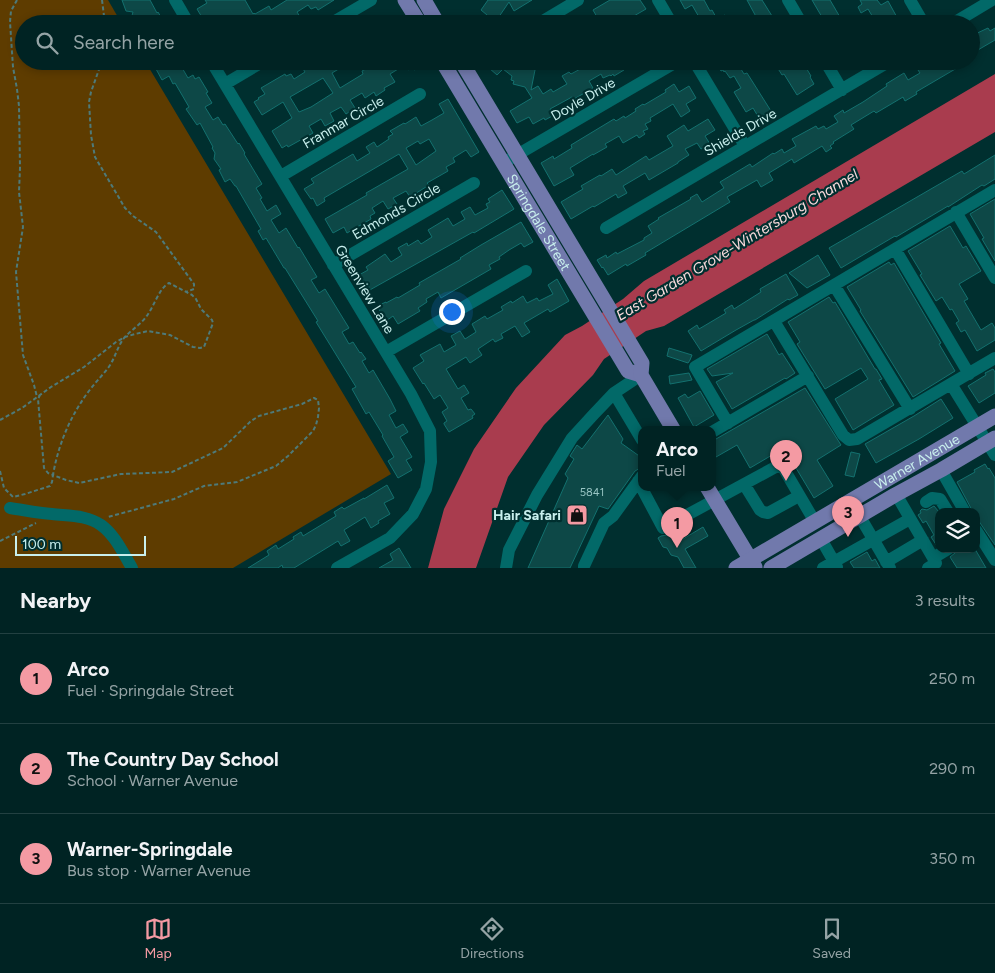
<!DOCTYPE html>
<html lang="en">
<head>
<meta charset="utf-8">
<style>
	body { margin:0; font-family:Figtree,sans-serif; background:#0a2b2b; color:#f1f3f6 }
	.controls { position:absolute; right:15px; bottom:15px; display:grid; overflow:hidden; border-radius:10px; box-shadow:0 2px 8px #0003 }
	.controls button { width:45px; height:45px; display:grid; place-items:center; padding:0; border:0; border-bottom:1px solid #224041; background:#002323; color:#f1f3f6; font:25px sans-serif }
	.scale { position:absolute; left:15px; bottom:12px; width:131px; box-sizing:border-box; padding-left:5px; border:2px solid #c8efed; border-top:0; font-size:14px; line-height:18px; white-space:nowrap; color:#c8efed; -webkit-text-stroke:4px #002f2f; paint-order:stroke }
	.you { position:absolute; left:451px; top:311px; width:18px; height:18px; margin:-12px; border:4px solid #fff; border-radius:50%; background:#1a73e8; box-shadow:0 0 0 8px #1a73e833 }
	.badge { display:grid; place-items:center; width:32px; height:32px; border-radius:50%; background:#f49aa3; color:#111; font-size:16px; font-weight:700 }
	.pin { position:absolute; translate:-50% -41px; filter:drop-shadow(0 1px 2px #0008) }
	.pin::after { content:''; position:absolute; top:26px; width:18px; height:15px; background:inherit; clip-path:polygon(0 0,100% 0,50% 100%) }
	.popup { position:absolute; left:638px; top:426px; width:78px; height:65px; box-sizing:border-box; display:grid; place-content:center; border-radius:10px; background:#002323; filter:drop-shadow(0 1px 4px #0005); font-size:16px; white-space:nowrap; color:#95a4a6 }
	.popup b { font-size:19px; color:#f1f3f6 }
	.popup::after { content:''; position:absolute; left:50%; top:100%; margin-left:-10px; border:10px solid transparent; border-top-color:#002323 }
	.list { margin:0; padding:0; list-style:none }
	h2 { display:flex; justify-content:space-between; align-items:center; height:65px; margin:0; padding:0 20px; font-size:21px }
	h2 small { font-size:16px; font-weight:400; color:#95a4a6 }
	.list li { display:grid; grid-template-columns:32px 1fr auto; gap:15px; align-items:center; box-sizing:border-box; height:90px; padding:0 20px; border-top:1px solid #224041 }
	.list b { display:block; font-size:19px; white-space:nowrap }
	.list p { margin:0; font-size:16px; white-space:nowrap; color:#95a4a6 }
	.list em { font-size:16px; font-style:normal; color:#95a4a6 }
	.icon { flex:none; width:28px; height:28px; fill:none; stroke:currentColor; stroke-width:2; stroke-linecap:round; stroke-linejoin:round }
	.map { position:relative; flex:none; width:995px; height:568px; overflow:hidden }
	.search { position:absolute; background:#002323; box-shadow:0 2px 8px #0003; left:15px; right:15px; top:15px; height:55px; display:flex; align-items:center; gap:12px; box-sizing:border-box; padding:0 18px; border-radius:28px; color:#95a4a6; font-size:19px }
	.sheet { height:335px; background:#002323 }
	nav { display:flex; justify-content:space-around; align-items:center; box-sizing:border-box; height:70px; border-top:1px solid #224041; background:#002323; font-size:14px; color:#95a4a6 }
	nav a { display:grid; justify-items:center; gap:2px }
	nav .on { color:#f49aa3 }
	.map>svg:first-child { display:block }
	.green { fill:#5e3c00 }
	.water { fill:#a93c4e }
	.building { fill:#0d4847; stroke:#13716f; fill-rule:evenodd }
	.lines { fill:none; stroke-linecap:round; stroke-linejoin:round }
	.path { stroke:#4e7a79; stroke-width:2; stroke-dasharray:4 2.5; stroke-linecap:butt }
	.minor { stroke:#026968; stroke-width:12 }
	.major { stroke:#7179ac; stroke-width:15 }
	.labels { text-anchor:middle; stroke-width:4.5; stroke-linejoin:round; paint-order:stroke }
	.number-label { font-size:11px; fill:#99c5c4 }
	.street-label { font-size:14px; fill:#c8efed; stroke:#002f2f }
	.poi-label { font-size:14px; font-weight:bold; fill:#c8efed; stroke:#002f2f; text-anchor:end }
	.water-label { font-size:15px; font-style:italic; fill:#f9dadc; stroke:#002f2f }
</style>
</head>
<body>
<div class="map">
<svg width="995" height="568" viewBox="0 0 995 568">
	<rect width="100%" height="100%" fill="#002f2f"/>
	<path class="green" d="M0 0H108L122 24H24V61H145L391 474 233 568H0Z"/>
	<path class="water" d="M995 74V132L664 326 646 331 604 359 593 375 544 425 508 477 476 568H428L444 509 474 449 516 388 565 335 582 326 623 299 644 281Z"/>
	<path class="building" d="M122 0H150L157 13 158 12 165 24H134L131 19 133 12 126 11Z
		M205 0H245L253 14 254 13 255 14 269 6 271 10 287 0H334L318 10 316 7 311 9 308 5 297 12 302 20 295 24H206L197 9 207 3Z
		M488 0H532L514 11 509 2 494 24 485 18 487 15 481 10Z
		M610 0H640L646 9 627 20V19L618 24H585L597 17 593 10Z
		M680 0H704L710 11 712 10 717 19 725 15 731 24H703L692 5 685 9Z
		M747 0H762L777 24H760Z
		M812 0H830L844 24H826Z
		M860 0H877L881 5 888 1 899 21 895 24H877L868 9 861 13 858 7 862 4Z
		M988 28 990 31 995 28V40L971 54V36Z
		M157 61H190L181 66 188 78 193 75 195 79 199 77 208 92 206 93 212 103 205 107 213 120 218 117 223 125 225 124 238 144 239 143 245 153 244 154 262 184 256 188 262 198 260 199 267 211 276 205 281 214 271 220 279 233 286 228 298 248 299 247 317 277 311 280 319 293 325 289 349 328 342 332 349 344 353 342 360 353 361 352 366 359 362 361 369 373 373 370 390 399 396 411 389 415 396 428 403 424 408 432 400 437 412 457 406 460 412 470 398 478 388 461 394 457 382 436 383 435 369 412 366 414 356 396 352 389 356 387 316 322 318 321 285 268H284L266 238 263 240 258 231 261 229 236 186H235L230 179 225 182 219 170 221 169 214 159 215 153 212 148 213 147 200 123 197 125 186 109 189 107 175 83 173 84 169 76 162 80 156 69 160 67Z
		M306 61H311L314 66 321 61H352L332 73 340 88 363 74 362 71 381 61H429L414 70 412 67 408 70 407 68 406 70 403 66 390 74 395 82 384 88 385 90 376 96 374 92 365 98 362 93 350 100 355 108 346 114 341 107 330 113 334 121 325 126 321 119 309 126 313 133 288 147 287 145 282 148 272 131 292 118 283 102 262 115 254 102 259 99 258 98 265 94 261 88 285 74 286 76 291 74 294 79 305 72 300 64ZM323 78 333 93 311 107 299 112 290 97Z
		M481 61H514L536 65 531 90 538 86 543 94 551 89 553 92 567 84 562 76 569 72 571 74 584 67 580 61H591L593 64 598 61H635L623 68 624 70 614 76 613 74 611 76 610 75 603 78 601 74 589 81 593 88 574 99 572 97 550 109 554 115 545 120 544 118 533 124 529 117 517 123 510 111 532 98 525 87 513 84 514 81 511 80 512 76 503 69 497 75Z
		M716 61H736L744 74 747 73 771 111 759 118 753 108 746 112 734 92 741 88 734 76 730 78 725 71 724 72 723 70 721 71Z
		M778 61H802L811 76 810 77 814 84 797 95 784 74 782 75 777 67 781 65Z
		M919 61H925L929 68 940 61H952L957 68 916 92 917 94 905 101 903 97 876 113 874 111 851 125 854 129 833 142 834 143 830 146 832 148 826 152 822 146 794 163 792 159 769 173 773 180 761 187 757 180 727 197 730 202 645 253 646 255 627 266 626 264 608 275 603 267 602 268 597 260 606 255 607 258 616 252 617 254 644 240V238L652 233 648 226 659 219 658 218 691 199 690 198 697 194 702 202 724 188 720 182 750 164 752 167 773 153 774 154 782 149 784 153 796 146 792 139 816 126 818 129 824 126 826 129 838 122 834 116 843 110 844 113 863 102 887 86 886 84 904 73 908 80 920 73 914 64Z
		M674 84 679 92 689 86 696 98 686 104 690 111 681 117 673 104 650 118 651 121 645 124 648 129 643 131 645 134 639 138 637 135 623 143 619 136 605 144 607 147 593 155V154L570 168 574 175 554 186 541 163 553 156 554 159 572 148 571 145 614 119 616 121 624 116 625 118 636 111 635 109 643 104 644 105 666 92 665 90Z
		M448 99 479 152 471 157 466 150 453 158 455 162 446 167 448 171 427 183 429 185 410 197 406 191 393 198 397 204 388 209 383 201 372 208 375 213 370 216 371 219 347 233 344 227 333 233 325 219 367 195 366 193 408 169 399 154 324 198 325 201 317 206 313 198 311 199 304 189 314 183 311 179 353 154 357 161 370 153 366 147 374 142 377 147 389 139 388 137 393 134 390 131 404 123 405 124 416 117 421 126 432 120 444 113 439 104ZM429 139 436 151 416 165 406 148 418 141 420 144Z
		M708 119 715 130 705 136 710 144 701 149 697 143 685 149 689 155 678 162V163L649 180 645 173 623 186 627 193 618 198 616 194 594 207 593 206 571 219 561 202 583 189 581 186 600 175 601 176 612 169 616 175 646 156 649 160 673 146 667 136 684 125 688 131Z
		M995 155V179L984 186 982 185 948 207V206L896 237 895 236 841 268 829 248 962 171 964 174Z
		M502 190 514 209 474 233 473 232 368 291 359 275 368 270 366 267 385 254 391 262 402 255 398 248 407 243 408 246 418 240 421 244 432 237 428 230 448 218 453 226 465 219 461 212 470 207 475 215 488 208 486 204 490 202 488 199Z
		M995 199V261L982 239 984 238 970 214Z
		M521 222 533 242 524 247 521 243 509 250 499 257 500 259 489 265 491 269 441 298 438 292 426 299 427 302 418 308 420 311 398 324 393 316 386 321 377 306 386 302V303L397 297 398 298 420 285 419 283 461 259 460 258 481 245Z
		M950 226 963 248 966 246 981 271 959 284 968 299 964 301 981 330 992 323 995 328V340L977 351 965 330 961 332 956 323 959 321 952 309 950 310 942 297 936 301 920 275 922 274 908 251Z
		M818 255 830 275 807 288 789 273Z
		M889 262 891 265 894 263 941 343 939 344 955 371 913 397 860 311 861 310 847 287Z
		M786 274 798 295 789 300 788 299 755 320H754L736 330 701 351 688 331 697 325 699 329 726 313 724 310 732 305 734 309 761 292 760 289Z
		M557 279 569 301 550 312 548 309 524 323 530 332 522 337 515 326 501 334 503 338 495 342 493 339 478 349 482 355 470 363 466 357 446 369 458 389 464 385 469 393 461 398 468 410 471 409 475 414 472 416 473 418 449 432 444 424V423L447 421 442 412 448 408 440 395 434 399 424 383 423 384 413 368 424 361 420 355 440 344 444 352 456 345 451 336 460 331 465 339 476 332 472 324 485 316 487 319 503 310 501 307 511 301 512 303 523 296 527 303 537 298 539 301 553 294 548 285Z
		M829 297 833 303 835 302 875 369H876L882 379 879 380 894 405 853 430 835 399 868 379 861 368 825 389 797 344 800 342 788 322Z
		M767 334 779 355 782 353 795 373 786 379 785 378 732 409 716 382 733 373 712 376 707 369Z
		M669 348 692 355 690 360 688 363 667 356Z
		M993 369 995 372V393L979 403 968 386 986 375 985 373Z
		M689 373 692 380 670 384 669 376Z
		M805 388 841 445 817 460 833 486 814 498 784 448 750 468 737 445 716 457 712 450V440L716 439Z
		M700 391 714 415 694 427 678 398 685 394 688 398Z
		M941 399 953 418 919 439 876 463 865 444 914 416Z
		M608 415 623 439 621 443 642 458V467L635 471 608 509 599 506 570 568H528L568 478 565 474 574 459 570 456 577 445 582 449Z
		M851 452 860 454 854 477 845 475Z
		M985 464 988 469 989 468 995 478V545L976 517V512H973L957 482 975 472 974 470Z
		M387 485 394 498 384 503 390 514 378 521 379 523 371 528 365 517 344 530 350 541 341 546 338 541 294 568H283L282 565 278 568H248L269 555 267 551 276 545 278 549 294 539 293 537 301 532 303 536 336 516 334 512 342 507 344 509 364 498V499Z
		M934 506 939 512V545L937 546 931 537 934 535 926 521 923 523 918 515 921 513 920 511 922 509 927 510Z
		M703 527 708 536 685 549 696 568H684L678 557 671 555 667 548 663 547 658 538 661 536 667 535 678 529 683 539Z
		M399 548 411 568H379L393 560 390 554Z
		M960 549H975L986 568H957L950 557Z
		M867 552 872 561 875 559 880 568H854L850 562Z"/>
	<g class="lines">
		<path class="path" d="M17 0 11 11 10 22 13 67 17 89 19 106 20 168 19 192 23 227 16 272 23 355 34 385 37 397
			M102 0 105 24
			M102 61 91 92 89 102 91 135 95 157 125 208 133 216 156 232 194 284V289L186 292
			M0 420 22 408 51 387 84 367 116 342 125 337 135 334 148 331 170 335 193 347 200 348 204 347 213 323 212 320 201 309 196 299 192 295 169 283C159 288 154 307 146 317 140 325 131 330 124 338 117 347 115 359 108 368 101 377 93 385 86 395 69 419 58 446 53 475L66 480 79 483 121 474 172 472 223 448 251 421 259 416 302 404 314 398 318 400 319 408 318 417 316 425 313 431 288 456 276 466 237 482 204 486 174 499 108 517
			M0 471 4 488 13 497 25 494 50 486 52 482 53 475 48 473 44 468 38 399 40 395
			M0 541 36 523"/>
		<path class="minor" d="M175 0 189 24
			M658 0 672 24
			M788 0 802 24
			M910 0 924 24
			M330 24 371 0
			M538 24 578 0
			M952 24 992 0
			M211 61 411 394 430 431 431 462 426 489 413 514 390 538 337 568
			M694 61 745 146
			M825 61 842 90
			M225 84 264 61
			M503 163 678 61
			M281 176 420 94
			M956 212 995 278
			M606 228 890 61
			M895 249 969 374
			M333 265 474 183
			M834 285 910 409
			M774 321 843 435 849 440 857 439 995 358
			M386 352 526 271
			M951 384 995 455
			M614 393 642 440
			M728 423 695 367 995 190
			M712 432 808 376
			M941 470 965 512
			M638 481 663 528 781 464 815 522
			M744 484 760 510 763 512 768 513 799 496
			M896 494 936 563 928 568
			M926 502 932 498 940 499 948 512
			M10 508C24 510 38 513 52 514 68 516 87 515 101 525 115 535 123 553 132 568
			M859 515 890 568
			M976 530 995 560
			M821 539 837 567
			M933 558 948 549
			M886 562 923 540
			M506 568 509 550 537 495 572 438 594 414 614 393 641 375
			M584 568V566L604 523 613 516 642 476
			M823 568 910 519"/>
		<g class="major">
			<path d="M405 0 420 24"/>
			<path d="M424 0 438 24"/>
			<path id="s1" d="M442 61 628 371 641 375"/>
			<path d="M461 61 642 363 641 375 673 429"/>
			<path d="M707 487 755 567"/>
			<path id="s2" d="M736 568 995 416"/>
			<path d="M771 568 895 495 941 470 995 438"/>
		</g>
	</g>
	<defs>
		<g id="shop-square" transform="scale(1.125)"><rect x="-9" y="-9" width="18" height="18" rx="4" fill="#f49aa3" stroke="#002f2f"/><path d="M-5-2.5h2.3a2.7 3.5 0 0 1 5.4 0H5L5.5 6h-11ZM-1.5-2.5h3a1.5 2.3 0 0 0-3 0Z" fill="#111"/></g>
	</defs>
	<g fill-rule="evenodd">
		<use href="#shop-square" x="577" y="515"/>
	</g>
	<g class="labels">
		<g class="number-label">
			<text x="592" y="496">5841</text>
		</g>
		<g class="street-label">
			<text transform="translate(583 99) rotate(-30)" y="5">Doyle Drive</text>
			<text transform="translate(343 122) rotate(-30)" y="5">Franmar Circle</text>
			<text transform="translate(740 132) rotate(-30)" y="5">Shields Drive</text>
			<text transform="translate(396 211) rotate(-30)" y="5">Edmonds Circle</text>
			<text dy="5" stroke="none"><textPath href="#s1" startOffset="188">Springdale Street</textPath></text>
			<text transform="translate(365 289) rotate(59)" y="5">Greenview Lane</text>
			<text dy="5" stroke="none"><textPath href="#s2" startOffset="210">Warner Avenue</textPath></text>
		</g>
		<g class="poi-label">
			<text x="561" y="520">Hair Safari</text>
		</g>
		<g class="water-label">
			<text transform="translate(737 245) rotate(-31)" y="5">East Garden Grove-Wintersburg Channel</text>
		</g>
	</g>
</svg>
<div class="controls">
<button><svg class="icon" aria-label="layers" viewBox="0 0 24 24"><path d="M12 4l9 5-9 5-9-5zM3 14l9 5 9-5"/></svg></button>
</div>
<div class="scale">100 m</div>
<div class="you"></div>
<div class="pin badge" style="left:677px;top:548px">1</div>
<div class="popup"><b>Arco</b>Fuel</div>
<div class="pin badge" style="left:786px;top:481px">2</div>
<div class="pin badge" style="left:848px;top:537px">3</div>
<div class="search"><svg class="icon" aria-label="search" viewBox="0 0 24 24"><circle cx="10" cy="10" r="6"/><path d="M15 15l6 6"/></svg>Search here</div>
</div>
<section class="sheet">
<h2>Nearby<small>3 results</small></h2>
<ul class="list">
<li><span class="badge">1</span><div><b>Arco</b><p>Fuel · Springdale Street</p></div><em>250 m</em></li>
<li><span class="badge">2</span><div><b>The Country Day School</b><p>School · Warner Avenue</p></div><em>290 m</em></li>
<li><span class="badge">3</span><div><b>Warner-Springdale</b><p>Bus stop · Warner Avenue</p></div><em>350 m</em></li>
</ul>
</section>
<nav>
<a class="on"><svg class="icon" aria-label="map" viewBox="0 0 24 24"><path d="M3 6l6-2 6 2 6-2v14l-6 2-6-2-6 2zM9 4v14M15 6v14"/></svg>Map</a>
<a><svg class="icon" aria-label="directions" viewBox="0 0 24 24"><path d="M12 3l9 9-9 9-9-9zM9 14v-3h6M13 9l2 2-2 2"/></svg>Directions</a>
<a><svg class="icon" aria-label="saved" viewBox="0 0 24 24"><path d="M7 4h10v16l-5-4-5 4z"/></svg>Saved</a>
</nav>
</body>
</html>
